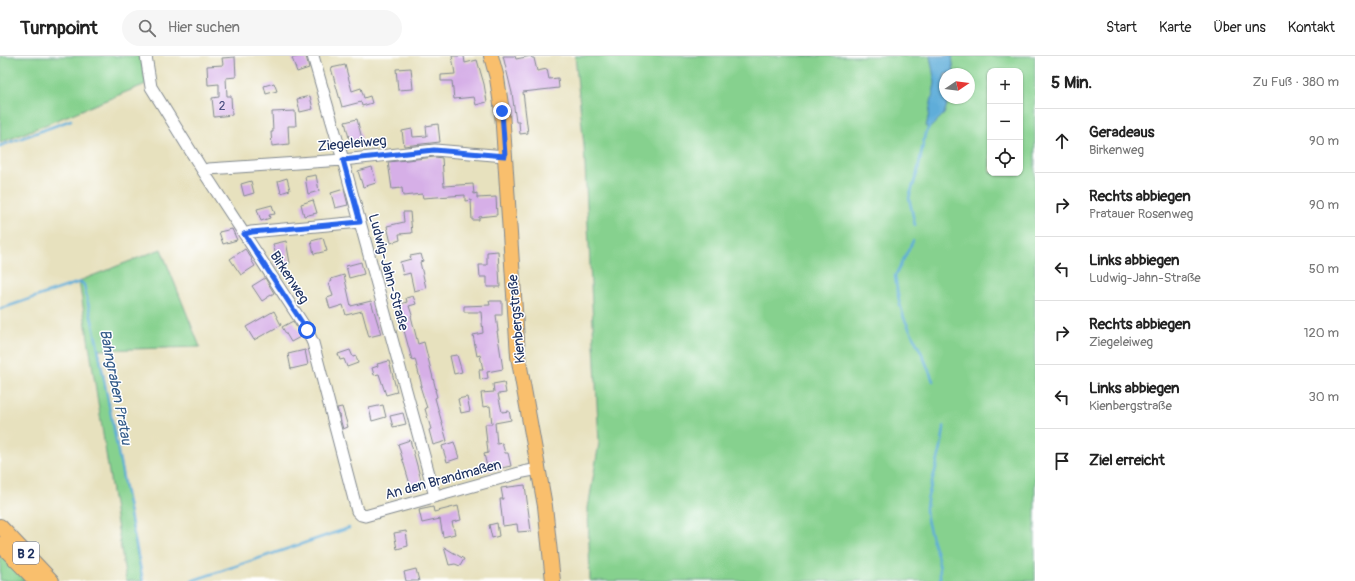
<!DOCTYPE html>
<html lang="de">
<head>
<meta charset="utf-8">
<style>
	body { margin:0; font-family:Pangolin,sans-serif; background:#f6f6f6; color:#222 }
	.controls { position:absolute; right:12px; top:12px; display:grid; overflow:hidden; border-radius:8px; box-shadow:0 1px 3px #0004 }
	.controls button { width:36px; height:36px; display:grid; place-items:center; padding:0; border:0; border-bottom:1px solid #e0e0e0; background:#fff; color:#222; font:20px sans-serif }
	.compass { position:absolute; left:939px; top:12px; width:36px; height:36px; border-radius:50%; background:#fff; box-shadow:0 1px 3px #0004; rotate:77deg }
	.stop { position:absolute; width:12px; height:12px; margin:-9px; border:3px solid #2563eb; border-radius:50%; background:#fff }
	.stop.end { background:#2563eb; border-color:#fff; box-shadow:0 1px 4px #0008 }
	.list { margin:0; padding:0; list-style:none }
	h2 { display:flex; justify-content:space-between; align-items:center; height:52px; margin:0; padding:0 16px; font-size:17px }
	h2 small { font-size:13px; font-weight:400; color:#767676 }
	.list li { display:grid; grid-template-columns:26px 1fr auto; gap:12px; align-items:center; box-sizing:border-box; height:64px; padding:0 16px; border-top:1px solid #e0e0e0 }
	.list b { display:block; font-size:15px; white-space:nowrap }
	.list p { margin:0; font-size:13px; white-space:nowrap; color:#767676 }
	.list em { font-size:13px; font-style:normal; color:#767676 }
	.icon { flex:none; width:22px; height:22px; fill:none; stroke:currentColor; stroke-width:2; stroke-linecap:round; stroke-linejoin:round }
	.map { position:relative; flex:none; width:1035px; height:525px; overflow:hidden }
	header { display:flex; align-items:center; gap:24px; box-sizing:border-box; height:56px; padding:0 20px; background:#fff; border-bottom:1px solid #e0e0e0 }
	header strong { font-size:19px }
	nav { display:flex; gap:22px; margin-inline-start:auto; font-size:14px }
	.search { width:280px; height:36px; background:#f6f6f6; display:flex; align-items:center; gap:10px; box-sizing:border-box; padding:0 14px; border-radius:22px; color:#767676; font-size:15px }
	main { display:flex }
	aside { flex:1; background:#fff }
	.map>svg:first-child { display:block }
	.green { fill:#86d18e; stroke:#508076; fill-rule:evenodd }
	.water { fill:#5fadd9; stroke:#3d6e9c }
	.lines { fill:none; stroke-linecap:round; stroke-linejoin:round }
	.stream { stroke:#5fadd9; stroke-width:2.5 }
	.building { fill:#d6afe7 }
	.minor-casing { stroke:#81888e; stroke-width:13 }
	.major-casing { stroke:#81888e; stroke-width:16 }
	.minor { stroke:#fff; stroke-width:11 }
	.major { stroke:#f9bf6d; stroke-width:14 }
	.route { stroke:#2563eb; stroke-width:5 }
	.labels { text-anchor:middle; stroke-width:3; stroke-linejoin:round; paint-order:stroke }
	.number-label { font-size:12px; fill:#4a4f80 }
	.shield { fill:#fff; stroke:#5f6d8e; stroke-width:1 }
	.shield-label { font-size:13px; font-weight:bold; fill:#1b2f5e }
	.street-label { font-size:14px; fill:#1b2f5e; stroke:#fff }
	.water-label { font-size:15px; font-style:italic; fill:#335b89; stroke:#fff }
</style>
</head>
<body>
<header>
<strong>Turnpoint</strong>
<div class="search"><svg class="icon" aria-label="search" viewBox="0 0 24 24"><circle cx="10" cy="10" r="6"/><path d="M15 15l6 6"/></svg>Hier suchen</div>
<nav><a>Start</a><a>Karte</a><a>Über uns</a><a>Kontakt</a></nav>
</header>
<main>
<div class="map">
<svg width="1035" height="525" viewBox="0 0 1035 525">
	<rect width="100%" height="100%" fill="#fff"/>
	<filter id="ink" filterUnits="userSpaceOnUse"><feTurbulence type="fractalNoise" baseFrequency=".025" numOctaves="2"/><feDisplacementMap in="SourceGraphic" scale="8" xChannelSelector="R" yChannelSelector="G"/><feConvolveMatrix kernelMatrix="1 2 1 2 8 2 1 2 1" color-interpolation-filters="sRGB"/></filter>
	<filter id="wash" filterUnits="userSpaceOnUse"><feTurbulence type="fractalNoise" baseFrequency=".012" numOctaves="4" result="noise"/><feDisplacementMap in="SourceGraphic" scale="16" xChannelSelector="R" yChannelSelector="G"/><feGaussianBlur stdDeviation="0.9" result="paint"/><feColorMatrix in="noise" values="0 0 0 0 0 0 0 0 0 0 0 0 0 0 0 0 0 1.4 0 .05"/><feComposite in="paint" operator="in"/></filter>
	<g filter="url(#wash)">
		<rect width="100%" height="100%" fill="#e7e1be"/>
		<path class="green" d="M0 0H141L146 28 0 87Z
			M575 0H930L936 27 932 45 944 58 949 42H969V18H954L952 0H1035V525H590L588 452 599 387 584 90ZM990 15H1020V117H990Z
			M161 193 200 291 99 294 142 525H126L79 225Z
			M0 498 23 521 25 525H0Z"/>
		<path class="water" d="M930 0H952L954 18H945V42H949L944 58 930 72 926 71 935 27Z"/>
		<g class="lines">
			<path class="stream" d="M0 90 71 64
				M915 169 909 142 918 114 925 78 929 71
				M913 185 895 220 899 245 904 262 923 300 933 325
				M0 253 77 227 81 226 84 229 97 287 143 525
				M191 525 349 472
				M940 525C942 498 926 477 926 453 926 444 930 435 932 426 937 408 943 389 944 370"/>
		</g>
		<g id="blocks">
			<path class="building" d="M300 0H306L309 12 297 16 292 2Z
				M452 0H464L465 7 477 4 484 28 487 46 476 49 474 41 454 43 452 25H441V19L455 18Z
				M503 0H515L516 3 531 0 532 2H534L537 15 547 13 549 23 558 22 559 32 523 36 528 77 520 78 519 66H516L512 37Z
				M235 1 236 21 226 22 227 40H231L232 59 214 61 212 42 219 41V28L208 29 207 10 223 9 222 2Z
				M345 9 352 35 361 32 364 42 370 40 372 47 362 50 361 46 342 51 331 12Z
				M411 12 413 33 398 34 396 13Z
				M274 27 277 35 266 38 264 30Z
				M310 40 313 53 300 56 297 43Z
				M295 55 296 70H288L289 88 272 90 271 76H273L272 56Z
				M357 63 362 83 350 86 345 66Z
				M438 68 440 86 404 90 402 75 412 73 413 81 427 80 426 70Z
				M435 101 442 102 444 130 473 128 474 138 477 137V142L496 141 497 159 479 161V164H472L471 144 465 145V139L423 142 422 138 403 140 402 132 392 133 388 106Z
				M372 111 376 127 363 131 358 115Z
				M316 119 319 135 308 138 305 121Z
				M287 122 290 134 281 137 278 125Z
				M251 125 254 137 244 140 241 128Z
				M344 133 348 149 335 152 331 137Z
				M313 144 317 157 304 160 301 148Z
				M272 149 275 158 269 159 270 162 261 165 257 153Z
				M403 156H410L412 177 399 178 400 184 391 187 387 170 404 166Z
				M232 173 237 184 223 188 219 176Z
				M323 182 327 195 314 198 311 185Z
				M286 185 290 207 276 211 273 201 276 200 273 188Z
				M245 193 252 203 251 204 255 210 241 219 230 203Z
				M498 195 500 231H487V221H480L479 209H487V196Z
				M421 198 423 205 420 206 426 232 414 235 410 217 403 219 400 206 411 203 410 200Z
				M361 206 364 218 349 222 346 210Z
				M344 219 351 250 371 245 381 278 369 281 362 255 346 259 343 249 330 253 327 242 333 240 329 227 332 225 331 223Z
				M265 222 274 237 262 245 252 230Z
				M413 240 416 248 409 250 412 259 411 260 418 288 424 286 436 334H435L437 341 435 342 447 385 433 389 429 374 431 373 425 353 427 352 420 330H422L415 303 412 304 397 249 407 246 406 242Z
				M489 245H502V259H496L498 275H497L503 313 487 316 488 322 480 324 479 314H483L480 299 477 300 473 279 483 277 481 256H464V250L490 249Z
				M274 255 281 269 254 284 246 271Z
				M293 265 302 280 291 286 282 271Z
				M305 294 308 309 291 313 288 298Z
				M350 294 353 301 356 300 358 307 347 311 344 303 340 304 338 298Z
				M457 299 462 316 454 318 450 300Z
				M389 305 397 336 386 339 379 318 374 319 372 312 378 310 377 308Z
				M504 326 506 337 498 338 502 356 509 355 511 364 495 367 497 388 502 387 505 397H508L511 410 488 415 484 398 488 397 485 368H492L490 350 483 351 481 337 494 336 493 328Z
				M467 341 470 355 461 357 458 343Z
				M383 349 386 361 372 365 369 352Z
				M342 351 348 371 343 373 337 352Z
				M403 357 406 368 393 371 390 360Z
				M410 384 423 431 412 435 398 388Z
				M454 386 459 402 447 406 442 390Z
				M525 429 531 475 518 476 517 468 503 470 500 443H503L501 432Z
				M458 450 461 464 452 466 455 478 443 481 440 463 422 467 419 454 433 451 434 456Z
				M497 467 499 480 492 482 489 469Z
				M406 475 408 490 397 493 394 477Z
				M444 491 464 503 460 510 455 508 449 509Z
				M416 513 419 525H406L404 516Z"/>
		</g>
	</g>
	<g filter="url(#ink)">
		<use href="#blocks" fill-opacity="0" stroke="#81888e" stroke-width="1"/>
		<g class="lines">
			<g class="minor-casing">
				<path id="minor" d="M146 0 151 31 203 115 307 274 313 287 357 455 361 459 365 460 523 416 539 413
					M313 0 343 104 435 440
					M203 115 208 113 343 104 435 94 505 100
					M244 178 251 176 360 166"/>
			</g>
			<g class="major-casing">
				<path id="major" d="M491 0 497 22 502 55 518 300 545 450 553 525
					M0 470 52 525
					M0 488 36 525"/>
			</g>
			<use href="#minor" class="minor"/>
			<use href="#major" class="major"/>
		</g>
	</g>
	<g class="lines" filter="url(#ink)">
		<path class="route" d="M307 274 244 178 252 176 360 166 343 104 434 94 505 100 502 55"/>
	</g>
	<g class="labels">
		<g class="number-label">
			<text x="222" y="54">2</text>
		</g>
		<rect class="shield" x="13" y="486" width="26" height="22" rx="3"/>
		<g class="shield-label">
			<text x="26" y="502">B 2</text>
		</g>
		<g class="street-label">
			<text transform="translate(352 87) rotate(-5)" y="5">Ziegeleiweg</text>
			<text transform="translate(389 216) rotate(75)" y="5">Ludwig-Jahn-Straße</text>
			<text transform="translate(290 221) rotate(57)" y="5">Birkenweg</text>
			<text transform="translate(516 263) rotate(-95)" y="5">Kienbergstraße</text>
			<text transform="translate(443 423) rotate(-15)" y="5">An den Brandmaßen</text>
		</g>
		<g class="water-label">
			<text transform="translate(116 331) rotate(79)" y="5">Bahngraben Pratau</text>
		</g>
	</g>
</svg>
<div class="controls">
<button>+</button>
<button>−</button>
<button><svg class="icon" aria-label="locate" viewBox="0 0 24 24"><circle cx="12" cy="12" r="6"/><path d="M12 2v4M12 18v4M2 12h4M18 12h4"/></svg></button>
</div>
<svg class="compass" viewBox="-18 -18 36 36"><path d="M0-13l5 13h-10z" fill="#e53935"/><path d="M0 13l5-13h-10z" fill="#767676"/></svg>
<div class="stop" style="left:307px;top:274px"></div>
<div class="stop end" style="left:502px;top:55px"></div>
</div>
<aside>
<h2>5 Min.<small>Zu Fuß · 380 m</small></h2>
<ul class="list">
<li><svg class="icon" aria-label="ahead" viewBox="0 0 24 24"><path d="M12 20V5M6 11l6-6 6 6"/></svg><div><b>Geradeaus</b><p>Birkenweg</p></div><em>90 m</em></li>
<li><svg class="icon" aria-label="right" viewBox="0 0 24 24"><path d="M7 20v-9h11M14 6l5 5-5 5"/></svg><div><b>Rechts abbiegen</b><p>Pratauer Rosenweg</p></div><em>90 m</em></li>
<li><svg class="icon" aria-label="left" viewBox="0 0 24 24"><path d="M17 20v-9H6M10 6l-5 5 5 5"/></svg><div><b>Links abbiegen</b><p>Ludwig-Jahn-Straße</p></div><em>50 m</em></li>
<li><svg class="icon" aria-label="right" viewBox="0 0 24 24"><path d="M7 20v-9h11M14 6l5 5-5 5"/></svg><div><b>Rechts abbiegen</b><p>Ziegeleiweg</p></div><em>120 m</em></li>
<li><svg class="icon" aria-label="left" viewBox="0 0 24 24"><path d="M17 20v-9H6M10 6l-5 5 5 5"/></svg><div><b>Links abbiegen</b><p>Kienbergstraße</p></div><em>30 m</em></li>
<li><svg class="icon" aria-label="arrive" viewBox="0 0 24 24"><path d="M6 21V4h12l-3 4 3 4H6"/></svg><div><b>Ziel erreicht</b></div></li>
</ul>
</aside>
</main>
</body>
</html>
